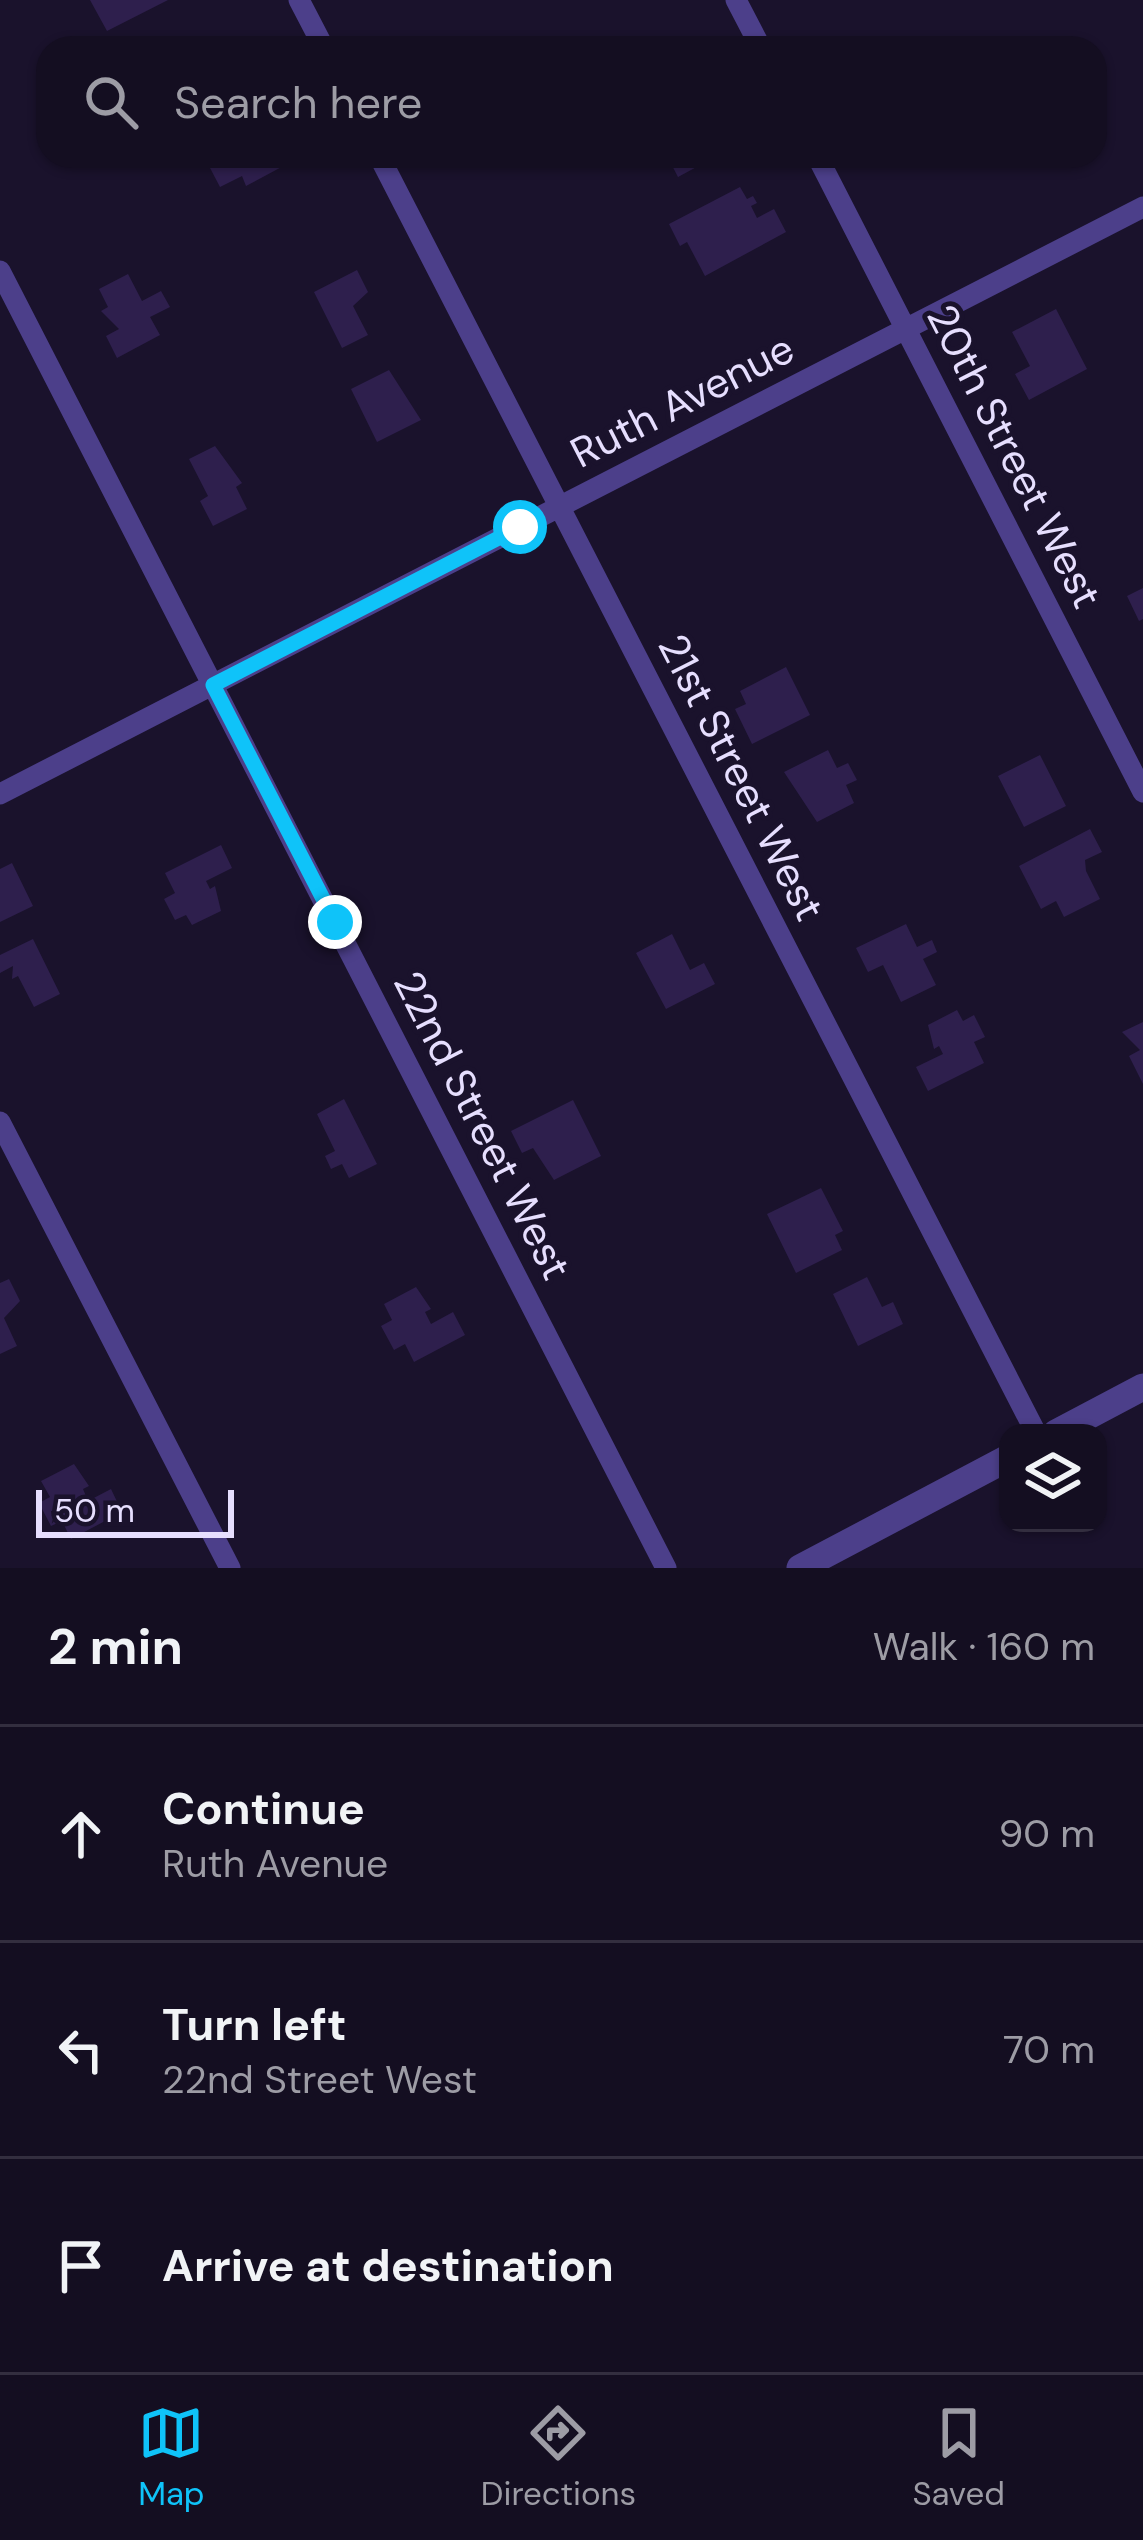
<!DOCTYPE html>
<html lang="en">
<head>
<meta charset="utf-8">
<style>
	body { margin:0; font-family:"DM Sans",sans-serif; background:#1d172a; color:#f1f3f6 }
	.controls { position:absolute; right:36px; bottom:36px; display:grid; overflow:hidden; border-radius:24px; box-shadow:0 3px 9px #0004 }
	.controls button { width:108px; height:108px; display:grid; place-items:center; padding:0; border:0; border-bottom:3px solid #332e3f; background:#140e21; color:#f1f3f6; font:60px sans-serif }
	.scale { position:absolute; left:36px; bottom:30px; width:198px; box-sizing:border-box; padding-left:12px; border:6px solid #e6defe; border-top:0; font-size:33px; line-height:42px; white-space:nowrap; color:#e6defe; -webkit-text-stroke:9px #1a122c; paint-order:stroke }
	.stop { position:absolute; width:36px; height:36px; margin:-27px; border:9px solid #0fc3f9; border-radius:50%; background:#fff }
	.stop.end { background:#0fc3f9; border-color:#fff; box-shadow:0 3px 12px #0008 }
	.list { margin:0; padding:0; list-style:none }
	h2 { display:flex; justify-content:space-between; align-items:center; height:156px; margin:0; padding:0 48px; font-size:51px }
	h2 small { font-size:39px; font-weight:400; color:#9d9ca5 }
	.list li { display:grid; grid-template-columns:78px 1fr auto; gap:36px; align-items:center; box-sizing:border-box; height:216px; padding:0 48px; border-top:3px solid #332e3f }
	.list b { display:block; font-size:45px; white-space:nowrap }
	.list p { margin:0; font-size:39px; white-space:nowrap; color:#9d9ca5 }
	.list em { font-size:39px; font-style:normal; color:#9d9ca5 }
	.icon { flex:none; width:66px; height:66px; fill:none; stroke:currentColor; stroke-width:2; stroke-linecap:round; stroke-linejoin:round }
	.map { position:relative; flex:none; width:1143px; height:1568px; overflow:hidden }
	.search { position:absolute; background:#140e21; box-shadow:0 3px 9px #0004; left:36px; right:36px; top:36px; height:132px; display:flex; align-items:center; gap:30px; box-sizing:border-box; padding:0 42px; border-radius:36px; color:#9d9ca5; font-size:45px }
	.sheet { height:804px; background:#140e21 }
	nav { display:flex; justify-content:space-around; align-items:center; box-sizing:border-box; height:168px; border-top:3px solid #332e3f; background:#140e21; font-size:33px; color:#9d9ca5 }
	nav a { display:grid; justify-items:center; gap:6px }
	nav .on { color:#0fc3f9 }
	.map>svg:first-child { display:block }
	.building { fill:#2e1f4d }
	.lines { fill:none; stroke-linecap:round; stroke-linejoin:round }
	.minor { stroke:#4c3f8a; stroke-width:21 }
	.tertiary { stroke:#4c3f8a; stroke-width:27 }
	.route { stroke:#0fc3f9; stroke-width:15 }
	.labels { text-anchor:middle; stroke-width:10; stroke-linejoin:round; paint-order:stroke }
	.street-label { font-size:42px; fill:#e6defe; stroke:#1a122c }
</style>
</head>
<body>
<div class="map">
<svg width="1143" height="1568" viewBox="0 0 1143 1568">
	<rect width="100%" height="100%" fill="#1a122c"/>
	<path class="building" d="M90 0H168L107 31Z
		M228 156H285L289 163 246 186 242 176 220 187 209 166Z
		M667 156H717L678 177Z
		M740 187 747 199 753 196 757 203 751 206 757 218 774 209 786 232 705 276 687 242 680 246 669 224Z
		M357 270 368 292 353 306 368 335 342 348 314 292Z
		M128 274 142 301 161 291 170 307 150 317 160 335 117 358 106 336 119 329 101 311 108 307 99 289Z
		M1056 309 1087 369 1029 400 1015 374 1030 366 1012 332Z
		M389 370 421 420 377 442 351 389Z
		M215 446 242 483 236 487 247 509 213 526 200 501 208 496 189 459Z
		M1143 588V619L1139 621 1127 596Z
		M786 667 810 715 752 744 735 709 746 704 740 691Z
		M828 750 837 768 848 763 857 780 846 785 854 803 817 822 784 772Z
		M1040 755 1066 806 1024 827 998 776Z
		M1090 829 1102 852 1085 860 1086 871 1100 899 1064 917 1056 901 1041 909 1019 866Z
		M221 845 232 868 206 881 210 889 215 886 221 911 192 925 186 915 175 920 164 899 175 893 165 873Z
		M12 863 33 906 0 922V869Z
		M906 924 917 947 932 940 937 952 923 959 936 985 901 1002 883 965 868 972 856 948Z
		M672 934 690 970 704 963 715 984 666 1009 636 953Z
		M33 939 60 994 34 1007 18 976 12 979 13 966 0 973V955Z
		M957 1010 963 1021 974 1015 985 1037 974 1042 984 1063 928 1091 916 1067 943 1054 939 1046 934 1049 928 1025Z
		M1143 1022V1084L1129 1056 1140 1050 1122 1032Z
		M344 1099 377 1164 349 1178 342 1164 331 1169 325 1156 335 1151 317 1114Z
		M573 1100 601 1156 554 1180 533 1148 522 1153 511 1131Z
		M821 1188 843 1231 835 1235 842 1250 796 1273 767 1214Z
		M867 1277 882 1307 893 1302 903 1324 858 1346 833 1294Z
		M9 1279 20 1301 4 1318 17 1346 0 1354V1283Z
		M416 1287 431 1309 425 1312 431 1324 453 1312 465 1335 414 1362 405 1344 394 1350 381 1326 392 1320 384 1304Z
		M74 1464 89 1486 83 1489 88 1501 111 1489 122 1512 71 1539 62 1521 51 1526 39 1503 50 1497 41 1481Z"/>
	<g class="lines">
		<path class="minor" d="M299 0 324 48
			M736 0 761 48
			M379 156 1036 1433
			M817 156 1143 792
			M0 271 666 1568
			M0 794 1143 207
			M0 1122 230 1568"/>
		<path class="tertiary" d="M1056 1433 1143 1387
			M800 1568 1008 1458"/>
	</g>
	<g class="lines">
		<path class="route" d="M335 922 213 685 520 527"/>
	</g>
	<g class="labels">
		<g class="street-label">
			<text transform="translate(682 400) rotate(-27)" y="15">Ruth Avenue</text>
			<text transform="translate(1015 456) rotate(63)" y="15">20th Street West</text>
			<text transform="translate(742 777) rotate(63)" y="15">21st Street West</text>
			<text transform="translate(483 1125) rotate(63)" y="15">22nd Street West</text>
		</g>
	</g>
</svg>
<div class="controls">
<button><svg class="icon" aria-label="layers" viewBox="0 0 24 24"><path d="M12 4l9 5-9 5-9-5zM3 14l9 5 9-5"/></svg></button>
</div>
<div class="scale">50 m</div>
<div class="stop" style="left:520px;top:527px"></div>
<div class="stop end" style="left:335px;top:922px"></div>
<div class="search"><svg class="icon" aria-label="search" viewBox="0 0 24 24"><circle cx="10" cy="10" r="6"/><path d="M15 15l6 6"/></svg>Search here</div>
</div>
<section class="sheet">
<h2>2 min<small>Walk · 160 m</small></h2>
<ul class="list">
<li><svg class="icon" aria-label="ahead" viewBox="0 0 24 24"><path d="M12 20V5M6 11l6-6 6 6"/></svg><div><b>Continue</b><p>Ruth Avenue</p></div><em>90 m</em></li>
<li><svg class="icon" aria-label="left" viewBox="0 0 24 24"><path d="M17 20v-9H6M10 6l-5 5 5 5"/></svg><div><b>Turn left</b><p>22nd Street West</p></div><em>70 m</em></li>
<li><svg class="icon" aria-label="arrive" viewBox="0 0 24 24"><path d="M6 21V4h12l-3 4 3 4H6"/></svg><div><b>Arrive at destination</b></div></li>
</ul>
</section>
<nav>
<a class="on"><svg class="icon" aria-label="map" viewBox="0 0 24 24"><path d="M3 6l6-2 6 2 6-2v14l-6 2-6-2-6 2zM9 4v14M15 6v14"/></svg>Map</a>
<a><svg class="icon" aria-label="directions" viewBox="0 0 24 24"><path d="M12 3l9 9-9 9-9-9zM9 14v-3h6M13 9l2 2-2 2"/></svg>Directions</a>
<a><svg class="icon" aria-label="saved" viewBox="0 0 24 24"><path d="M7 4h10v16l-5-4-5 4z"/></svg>Saved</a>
</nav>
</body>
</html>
